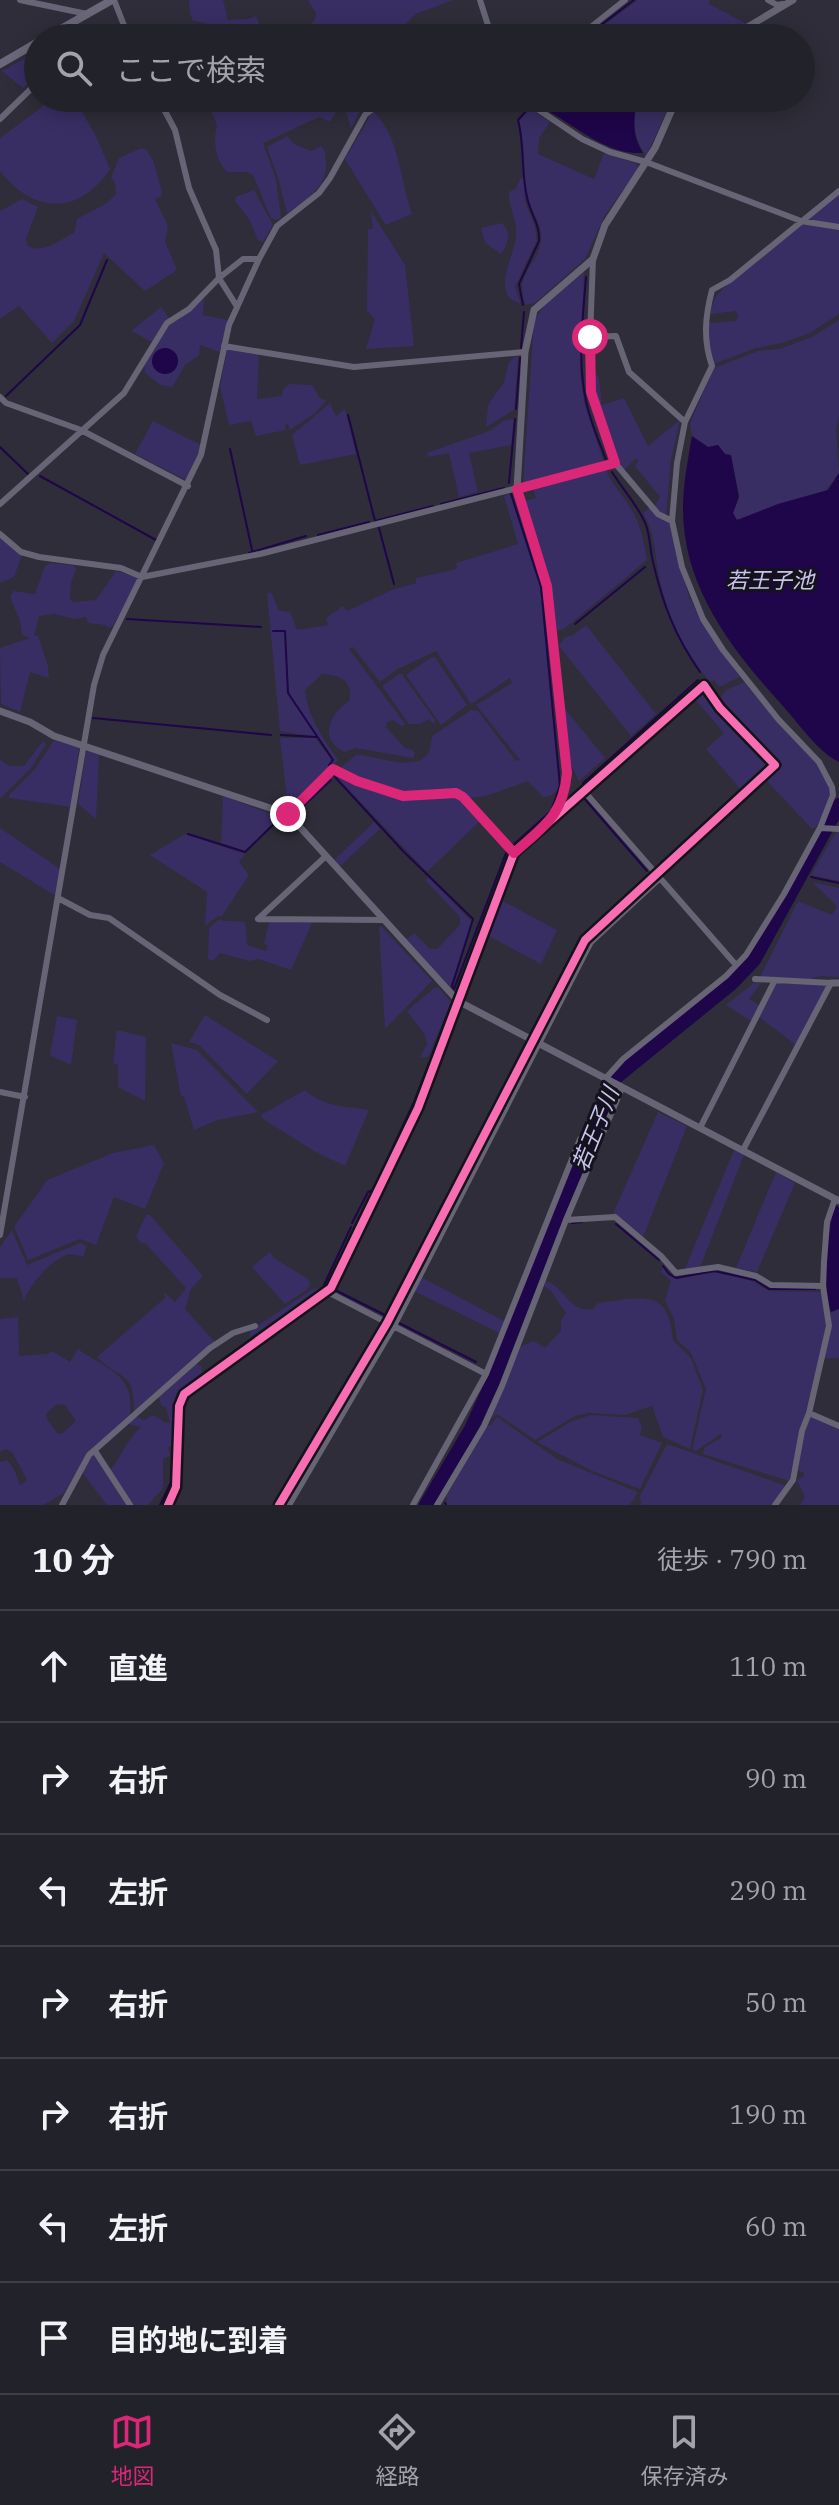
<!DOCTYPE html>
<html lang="ja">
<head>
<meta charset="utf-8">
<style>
	body { margin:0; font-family:"IBM Plex Serif","Noto Sans JP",serif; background:#2a2a33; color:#f1f3f6 }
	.stop { position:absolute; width:24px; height:24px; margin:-18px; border:6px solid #db2777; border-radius:50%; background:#fff }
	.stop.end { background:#db2777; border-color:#fff; box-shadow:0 2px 8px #0008 }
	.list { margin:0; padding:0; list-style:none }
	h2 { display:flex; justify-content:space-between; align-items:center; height:104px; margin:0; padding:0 32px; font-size:34px }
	h2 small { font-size:26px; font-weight:400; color:#a2a4a9 }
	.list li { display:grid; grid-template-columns:52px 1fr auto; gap:24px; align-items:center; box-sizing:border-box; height:112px; padding:0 32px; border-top:2px solid #3f3f47 }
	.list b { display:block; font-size:30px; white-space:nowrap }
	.list em { font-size:26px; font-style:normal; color:#a2a4a9 }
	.icon { flex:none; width:44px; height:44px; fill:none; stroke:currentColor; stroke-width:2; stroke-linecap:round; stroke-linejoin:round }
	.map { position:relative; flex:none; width:839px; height:1505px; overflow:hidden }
	.search { position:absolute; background:#22222b; box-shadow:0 4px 20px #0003; left:24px; right:24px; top:24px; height:88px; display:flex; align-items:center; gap:20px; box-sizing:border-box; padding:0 28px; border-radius:44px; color:#a2a4a9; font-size:30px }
	.sheet { height:888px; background:#22222b }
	nav { display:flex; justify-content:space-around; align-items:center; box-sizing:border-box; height:112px; border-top:2px solid #3f3f47; background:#22222b; font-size:22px; color:#a2a4a9 }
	nav a { display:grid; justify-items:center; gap:4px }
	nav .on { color:#db2777 }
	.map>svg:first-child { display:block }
	.green { fill:#392e63; fill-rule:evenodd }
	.water { fill:#1f0549 }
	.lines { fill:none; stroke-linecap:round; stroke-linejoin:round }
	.stream { stroke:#1f0549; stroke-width:2 }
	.river { stroke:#1f0549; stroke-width:14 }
	.minor { stroke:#676575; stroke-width:6 }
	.tertiary { stroke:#676575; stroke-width:7 }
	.secondary { stroke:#6a687a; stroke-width:8 }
	.cycleway-casing { stroke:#14131c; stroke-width:13 }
	.cycleway { stroke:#f96db3; stroke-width:8 }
	.route { stroke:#db2777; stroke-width:10 }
	.labels { text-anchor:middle; stroke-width:6; stroke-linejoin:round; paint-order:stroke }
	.water-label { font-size:22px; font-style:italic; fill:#c8c4ef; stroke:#14131c }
</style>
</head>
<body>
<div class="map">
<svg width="839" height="1505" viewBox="0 0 839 1505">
	<rect width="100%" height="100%" fill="#2e2d39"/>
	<path class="green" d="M189 0H223L228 20 248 19 256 16 260 26 256 38H213L205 23 193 21 190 14Z
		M308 0H453L416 14 391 38H301V32L314 21 316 13Z
		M638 0H710L709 4 747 24 720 38H586Z
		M38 51V75L23 88 2 71Z
		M54 98H74L95 134 110 169C79 216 33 214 0 171V138Z
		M217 98H354L359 113 351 128 345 109H338L330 122 319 117 263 143 276 179 281 218 276 220 271 218 253 175 247 172H228C215 162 213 140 217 125L210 108Z
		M637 98H673L646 156C631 131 634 125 637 98Z
		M530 109 550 122 539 138 538 154 594 179 604 153 637 164 638 169 605 215 585 259 535 303 525 305C515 270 535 271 541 242 544 225 530 211 527 195 522 170 526 145 519 120Z
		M373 111C400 137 400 180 412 214L388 224H385L345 159Z
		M287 136 294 144 311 151 321 146C327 153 325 156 326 164 327 187 305 201 287 213L279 181 267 147Z
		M141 148 147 150 154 163 162 192 161 196 155 199 168 226 165 241 177 270 145 291 104 253 74 321 52 343 19 306 0 319V211L22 199 38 207 26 239 28 246C42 254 60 240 74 233L77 219 107 203 116 194 115 182 111 178 119 158Z
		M521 178 525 179C524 186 524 194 525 201 529 216 538 225 536 242L515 287 521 304 509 298C496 277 518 252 516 229 515 216 508 205 509 192L516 188Z
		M254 190 273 225 263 242 258 240 249 219 235 201 236 197Z
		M839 192V225L808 219Z
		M371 211 405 265 414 346 366 349 375 319 367 311 368 229H373Z
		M502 223C512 234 508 243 501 254L485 243 481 228Z
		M801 223 839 228V314L810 333 782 343 756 348 714 364 708 344 709 323 736 321 738 315 736 311 710 314 714 300 723 288Z
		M584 272 580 372 584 402 604 463 523 485 534 320 545 305Z
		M204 298 203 315 228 320 220 352 200 345 199 355 185 365 174 384 172 387 160 385 145 373 144 361 167 325 178 320Z
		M161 307 170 319 152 342 131 331Z
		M839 320V415L836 429 839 473 825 491 778 504 744 519H735L733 513 739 497 731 456 725 454 718 445 708 447 692 436 690 423 714 368 758 351 779 349 812 337Z
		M229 349 259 352 257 399 282 396 283 390 289 384 312 385 320 398 326 401 315 413 290 430 288 424 285 425 286 430 256 436 251 421 229 425 220 387 227 350Z
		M515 357H518L514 410 486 427 488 405 504 382 509 362Z
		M593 370 599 378 602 405 624 398 648 446 680 420 671 460 666 516 654 507 660 497 635 466 638 461 636 458 624 470 620 465C608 434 594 404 593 370Z
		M330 403 336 416 345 409 356 454 300 465 292 435Z
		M514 419 511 445 469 453 478 492 459 497 449 453 428 457 427 453 489 431 505 420Z
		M153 421 201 445 188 481 135 454Z
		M606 470C612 485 623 494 631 509 641 525 644 542 647 560L564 629 557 631 550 579 524 501 536 498 533 488Z
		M510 494 540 587 558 770C559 782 560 797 543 797L528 781 486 796 469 798 455 790 404 794 371 784 339 769 356 755C375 754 420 776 430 749 431 745 431 740 432 736L471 710 478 711 516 761 520 760 476 705 512 683 510 678 471 704 436 651 396 670 380 682 353 647 349 649 403 721 405 725 402 726 393 720 387 722 386 727 405 748 413 750 415 754 413 758 355 748 345 752C318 740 329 714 349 701 354 681 340 675 322 674L305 690C307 715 324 740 338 760L331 768 329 766 334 760 317 737 280 731 267 593 271 592 279 611 290 612 297 630 328 625 326 618 343 606 347 611 392 590 416 583V578L457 569 456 563 518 544 504 496Z
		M649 508 669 523 688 594 701 621 740 677 719 687 714 680 710 682C683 649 666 613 658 571 655 552 654 530 643 513Z
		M0 538 22 555 14 577 0 583Z
		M50 563 74 565 76 569 71 583 70 598 73 602 96 600 116 571 136 577 138 580 113 626 109 628 105 625 88 623 86 617 74 619 55 614 39 616 34 636H38L48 666 49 678 30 672 20 712 1 704 0 648 30 638 22 635 20 621 10 597 13 591 35 594 45 566Z
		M586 625 656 714 631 736 559 646 565 637 573 635Z
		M435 657 467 705 441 725 406 675 430 658Z
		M401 673 435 720 434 725 429 719 420 724H409L382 686Z
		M744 682C755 695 766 709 777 722 793 739 830 767 830 792 831 804 821 817 816 827L812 829 767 781 782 766 720 698 726 690Z
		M701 690H705L719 710 770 766 742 791 706 749 724 733 693 697Z
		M565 709 605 758 579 781 571 765Z
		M280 738H315L332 760 328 765 330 769 292 805 287 800Z
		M54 740 79 748 71 807 9 798V795L35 769Z
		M43 741 46 744 31 768 0 799V760L10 766H24Z
		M89 751 99 755 96 819 78 804 86 753Z
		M338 774 357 784 402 799 456 796 480 821 427 872 336 776Z
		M223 796 279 817 245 851 221 843Z
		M374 822 380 829 340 866 334 860Z
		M0 828 60 869 56 896 0 862Z
		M836 832H839V881L811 875Z
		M185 834 245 854 239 862 249 875 222 916H218L205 926 207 892 150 855Z
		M428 877 473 923 450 987 406 939 414 933 430 949H437L460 925V917L426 881Z
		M812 882 839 888V977L819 976 811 979 760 977 798 901 832 915 837 906Z
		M501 900 557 930 541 964 487 935Z
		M218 920 245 922 247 945 266 951 268 946 264 944 269 922 313 921 291 970 259 959 250 961 220 953 213 961 208 959 209 928Z
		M381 926 432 981 385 1029 379 927Z
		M755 982 761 983 749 999 759 1005 751 1021 726 1005Z
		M777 983 828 985 796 1045 759 1017Z
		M434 988H439L451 1002 428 1057 420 1058 427 1044 425 1035 407 1011Z
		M205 1015 278 1061 247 1094 199 1045 189 1042Z
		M57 1016 77 1020 71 1065 50 1055Z
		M117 1030 146 1037 145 1101 118 1087V1065L113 1063Z
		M171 1043 197 1050 258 1112 217 1120 194 1130 184 1097 181 1096Z
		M305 1090C323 1107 346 1106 369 1110L345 1166 314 1151 263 1119 261 1115Z
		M658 1112 687 1126 643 1237 613 1214Z
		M154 1145 164 1163 145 1209 114 1197 96 1245 80 1239 28 1260 14 1227 47 1180 113 1153Z
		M734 1150 744 1155 700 1267 684 1271Z
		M776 1172 795 1183 757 1272 736 1268Z
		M146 1215H150L203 1276 191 1289 185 1309 216 1343 134 1413C135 1369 120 1381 97 1357L165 1298 164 1292 175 1302 186 1288 145 1243H141L136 1237Z
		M12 1230 27 1265 80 1243 87 1246 83 1257C81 1256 73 1254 70 1254 52 1258 30 1284 24 1301L17 1278H0V1247Z
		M270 1252 274 1258 308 1279 310 1283 308 1289 285 1304 252 1267Z
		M663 1267 669 1275 676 1278 720 1272 754 1282 769 1291 822 1292 827 1325 789 1481 703 1454 704 1448 722 1437 721 1434 696 1451 692 1450 706 1389 691 1353 677 1340 674 1319 665 1300 671 1281 661 1272Z
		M421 1277 504 1321 499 1333 414 1291Z
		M546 1281C565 1287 569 1313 593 1309L598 1303C640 1298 669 1286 673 1340L691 1358 703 1390 690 1449 663 1437 652 1406 625 1415 588 1413 575 1416 535 1440 497 1414 488 1421 520 1347 534 1341 545 1348 561 1331V1321L566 1313 551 1291 544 1286Z
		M319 1288 318 1291 249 1338 251 1330 313 1289Z
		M839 1309V1358H824L831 1312Z
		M18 1317 19 1356 48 1354 52 1351 70 1362 78 1349C107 1370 135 1373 130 1415L91 1450 64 1493 43 1505H0V1462L7 1460 14 1469 20 1485 27 1480 12 1452 6 1449 0 1452V1319ZM57 1404 65 1405 76 1421 62 1434 57 1433 47 1419 46 1414Z
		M195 1363 201 1366 202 1373 176 1394 172 1446 168 1447 170 1456 163 1459V1488L148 1505H132L110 1470C122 1456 127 1439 141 1427L128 1424 136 1416 144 1420 153 1415 166 1423H170L166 1407 162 1406 158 1396Z
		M591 1415 638 1418 642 1427 640 1435 662 1443 640 1489 592 1471 537 1442 572 1421Z
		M811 1416 839 1430V1505H800L805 1497 797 1480 804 1476V1473L798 1470 804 1433Z
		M497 1417 557 1459 638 1492 630 1505H447V1495L486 1426 491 1425Z
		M667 1444 784 1485 785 1488 773 1505H641L640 1496Z
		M94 1454 128 1505H107L81 1471Z"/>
	<path class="water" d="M534 98H637C634 120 631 133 643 153 602 155 572 121 538 106Z
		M152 361a13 13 0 1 1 26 0a13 13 0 1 1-26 0Z
		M692 436 708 447 718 445 725 454 731 455 739 497 733 513 737 520 778 504 828 490 839 473V762C817 751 800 725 783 706 733 651 683 588 683 509 683 484 688 460 692 436Z
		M835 1205 839 1207V1309L831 1312C822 1286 827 1232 835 1205Z"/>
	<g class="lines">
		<path class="stream" d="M584 38 634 0
			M586 277C583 317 577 361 586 401 590 421 599 441 606 460
			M523 305 519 284 539 241C540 224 530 213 527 197 521 173 525 147 518 120L528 109
			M521 348 524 312
			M6 396 80 325 107 260
			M516 409 520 358
			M348 415 375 521 433 506
			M0 447 28 474
			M230 449 252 550
			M612 472C623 490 638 505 646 525 650 536 650 550 653 562 663 605 675 636 700 672
			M40 476 156 540
			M509 483 515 419
			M511 494 541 587 560 786 551 811 513 845
			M441 504 504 488
			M379 528 394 584
			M318 535 369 522
			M249 553 306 536
			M127 619 261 627
			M575 624 645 567
			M273 631H285L288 693 333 760 329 765
			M709 685 724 708
			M93 718 271 735
			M281 735 316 737
			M334 776 403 851 473 919 452 986 454 989
			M583 783 698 680
			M583 797 647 871
			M301 808 331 780
			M188 834 245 852 278 820
			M702 837 781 765 734 718
			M811 877 839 883
			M454 989 506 853
			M432 1055 451 1005
			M556 1218 561 1219
			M352 1223 368 1192 373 1190 414 1102 429 1063
			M572 1223 582 1222
			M616 1224 659 1260
			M663 1266 669 1274 676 1278 714 1271 755 1280 769 1289H815
			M324 1285 351 1227
			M335 1290 387 1316
			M399 1323 476 1362
			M493 1370 497 1372
			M437 1485 440 1492
			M445 1503 446 1505
			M160 1505 172 1480 175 1403 178 1395 189 1384 321 1290
			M284 1505 388 1329"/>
		<path class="river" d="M426 1505 471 1429 493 1381 556 1218 615 1078 732 983 754 960 839 805"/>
		<path class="minor" d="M20 0 87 14
			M114 0 129 38
			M480 0 492 38
			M768 0 777 5 783 4
			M69 24 71 38
			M577 38 625 0
			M158 98 175 130 189 188 216 250 219 278 236 305
			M521 98 582 139 610 152 646 162 801 221 839 227
			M0 119 38 82
			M593 259 590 337 591 392 594 405 615 463 658 514 672 521
			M590 337 616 336 629 372 685 422
			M224 346 354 367 525 352
			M0 397 6 403 81 430 188 486
			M0 504 124 393 167 323 189 309 219 278 243 259H259
			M0 534 21 552 39 557 121 568 142 577 260 554 615 463
			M583 790 736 965
			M288 814 333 769 357 781 403 796 456 793 463 797 514 853
			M820 828 839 829
			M58 898 90 915 109 918 220 995 267 1020
			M258 919 383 920
			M258 919 326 856
			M605 1079 623 1059 726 976 746 955 784 894 820 828 833 795 832 787 819 762 778 719 723 650 703 619 682 567 672 521 677 463 685 422 712 366C703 340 705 317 712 290L730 280 839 191
			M0 1092 25 1097
			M700 1128 775 980
			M743 1150 831 983 755 979
			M566 1220 615 1217 661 1256 676 1273 718 1267 756 1276 771 1285 823 1286
			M0 1235 94 685 103 655 201 455 229 325 259 259 277 226 319 193 330 178 365 115 386 98
			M328 1292 486 1374
			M809 1413 839 1426
			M95 1451 130 1505
			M62 1505 89 1455 210 1348 233 1333 255 1326
			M279 1505 387 1323 585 940 775 765 720 708 704 685 556 814
			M289 1505 394 1326 591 942 660 878
			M413 1505 486 1374 580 1139
			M437 1505 484 1426 502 1386 566 1220 622 1088
			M775 1505 793 1480 802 1431 809 1413 829 1326 823 1286 824 1262 827 1222 835 1199"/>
		<path class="tertiary" d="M729 38 793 0
			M0 711 30 722 54 736 288 814 458 1001 839 1201
			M831 983H839
			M168 1505 176 1487 182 1399 189 1390 331 1288 418 1108 514 853 556 814 565 790 567 773 547 586 517 489 525 352 534 310 593 259 605 225 655 148 677 98"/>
		<path class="secondary" d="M45 38 112 0
			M0 64 38 42"/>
		<g class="cycleway-casing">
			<path id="cycleway" d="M168 1505 176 1487 179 1406 184 1394 331 1288 418 1108 514 853 704 685 720 708 775 765 585 940 387 1323 279 1505"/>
		</g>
		<use href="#cycleway" class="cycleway"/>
	</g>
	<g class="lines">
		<path class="route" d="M288 814 333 769 357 781 403 796 456 793 463 797 514 853C544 826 563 816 567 773L547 586 517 489 615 463 591 392 590 337"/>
	</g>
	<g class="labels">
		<g class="water-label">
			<text x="770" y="588">若王子池</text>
			<text transform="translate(595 1129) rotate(-68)" y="8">若王子川</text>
		</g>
	</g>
</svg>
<div class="stop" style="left:590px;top:337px"></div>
<div class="stop end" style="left:288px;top:814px"></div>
<div class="search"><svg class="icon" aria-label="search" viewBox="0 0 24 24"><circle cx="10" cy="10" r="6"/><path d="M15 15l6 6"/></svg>ここで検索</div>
</div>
<section class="sheet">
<h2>10 分<small>徒歩 · 790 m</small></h2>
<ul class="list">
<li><svg class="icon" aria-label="ahead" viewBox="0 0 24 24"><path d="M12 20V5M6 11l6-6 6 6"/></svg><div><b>直進</b></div><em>110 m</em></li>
<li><svg class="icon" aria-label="right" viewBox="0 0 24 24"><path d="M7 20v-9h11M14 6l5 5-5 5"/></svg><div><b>右折</b></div><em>90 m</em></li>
<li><svg class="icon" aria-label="left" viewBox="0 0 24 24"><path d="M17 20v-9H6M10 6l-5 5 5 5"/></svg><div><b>左折</b></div><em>290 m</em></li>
<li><svg class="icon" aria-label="right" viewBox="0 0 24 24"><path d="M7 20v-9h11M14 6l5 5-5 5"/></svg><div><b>右折</b></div><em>50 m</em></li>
<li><svg class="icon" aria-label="right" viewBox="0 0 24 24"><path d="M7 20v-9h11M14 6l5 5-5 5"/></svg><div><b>右折</b></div><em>190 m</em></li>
<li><svg class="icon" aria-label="left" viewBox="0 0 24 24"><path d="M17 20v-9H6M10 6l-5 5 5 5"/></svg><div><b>左折</b></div><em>60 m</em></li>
<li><svg class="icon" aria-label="arrive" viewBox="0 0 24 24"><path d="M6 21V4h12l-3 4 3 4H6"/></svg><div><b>目的地に到着</b></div></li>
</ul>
</section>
<nav>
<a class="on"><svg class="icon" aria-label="map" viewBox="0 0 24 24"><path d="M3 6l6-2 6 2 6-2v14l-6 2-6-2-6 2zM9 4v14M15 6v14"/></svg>地図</a>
<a><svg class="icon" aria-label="directions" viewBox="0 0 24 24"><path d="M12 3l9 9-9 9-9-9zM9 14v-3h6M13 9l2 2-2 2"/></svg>経路</a>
<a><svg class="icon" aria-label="saved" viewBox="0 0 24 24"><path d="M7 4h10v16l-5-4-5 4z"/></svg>保存済み</a>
</nav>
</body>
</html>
